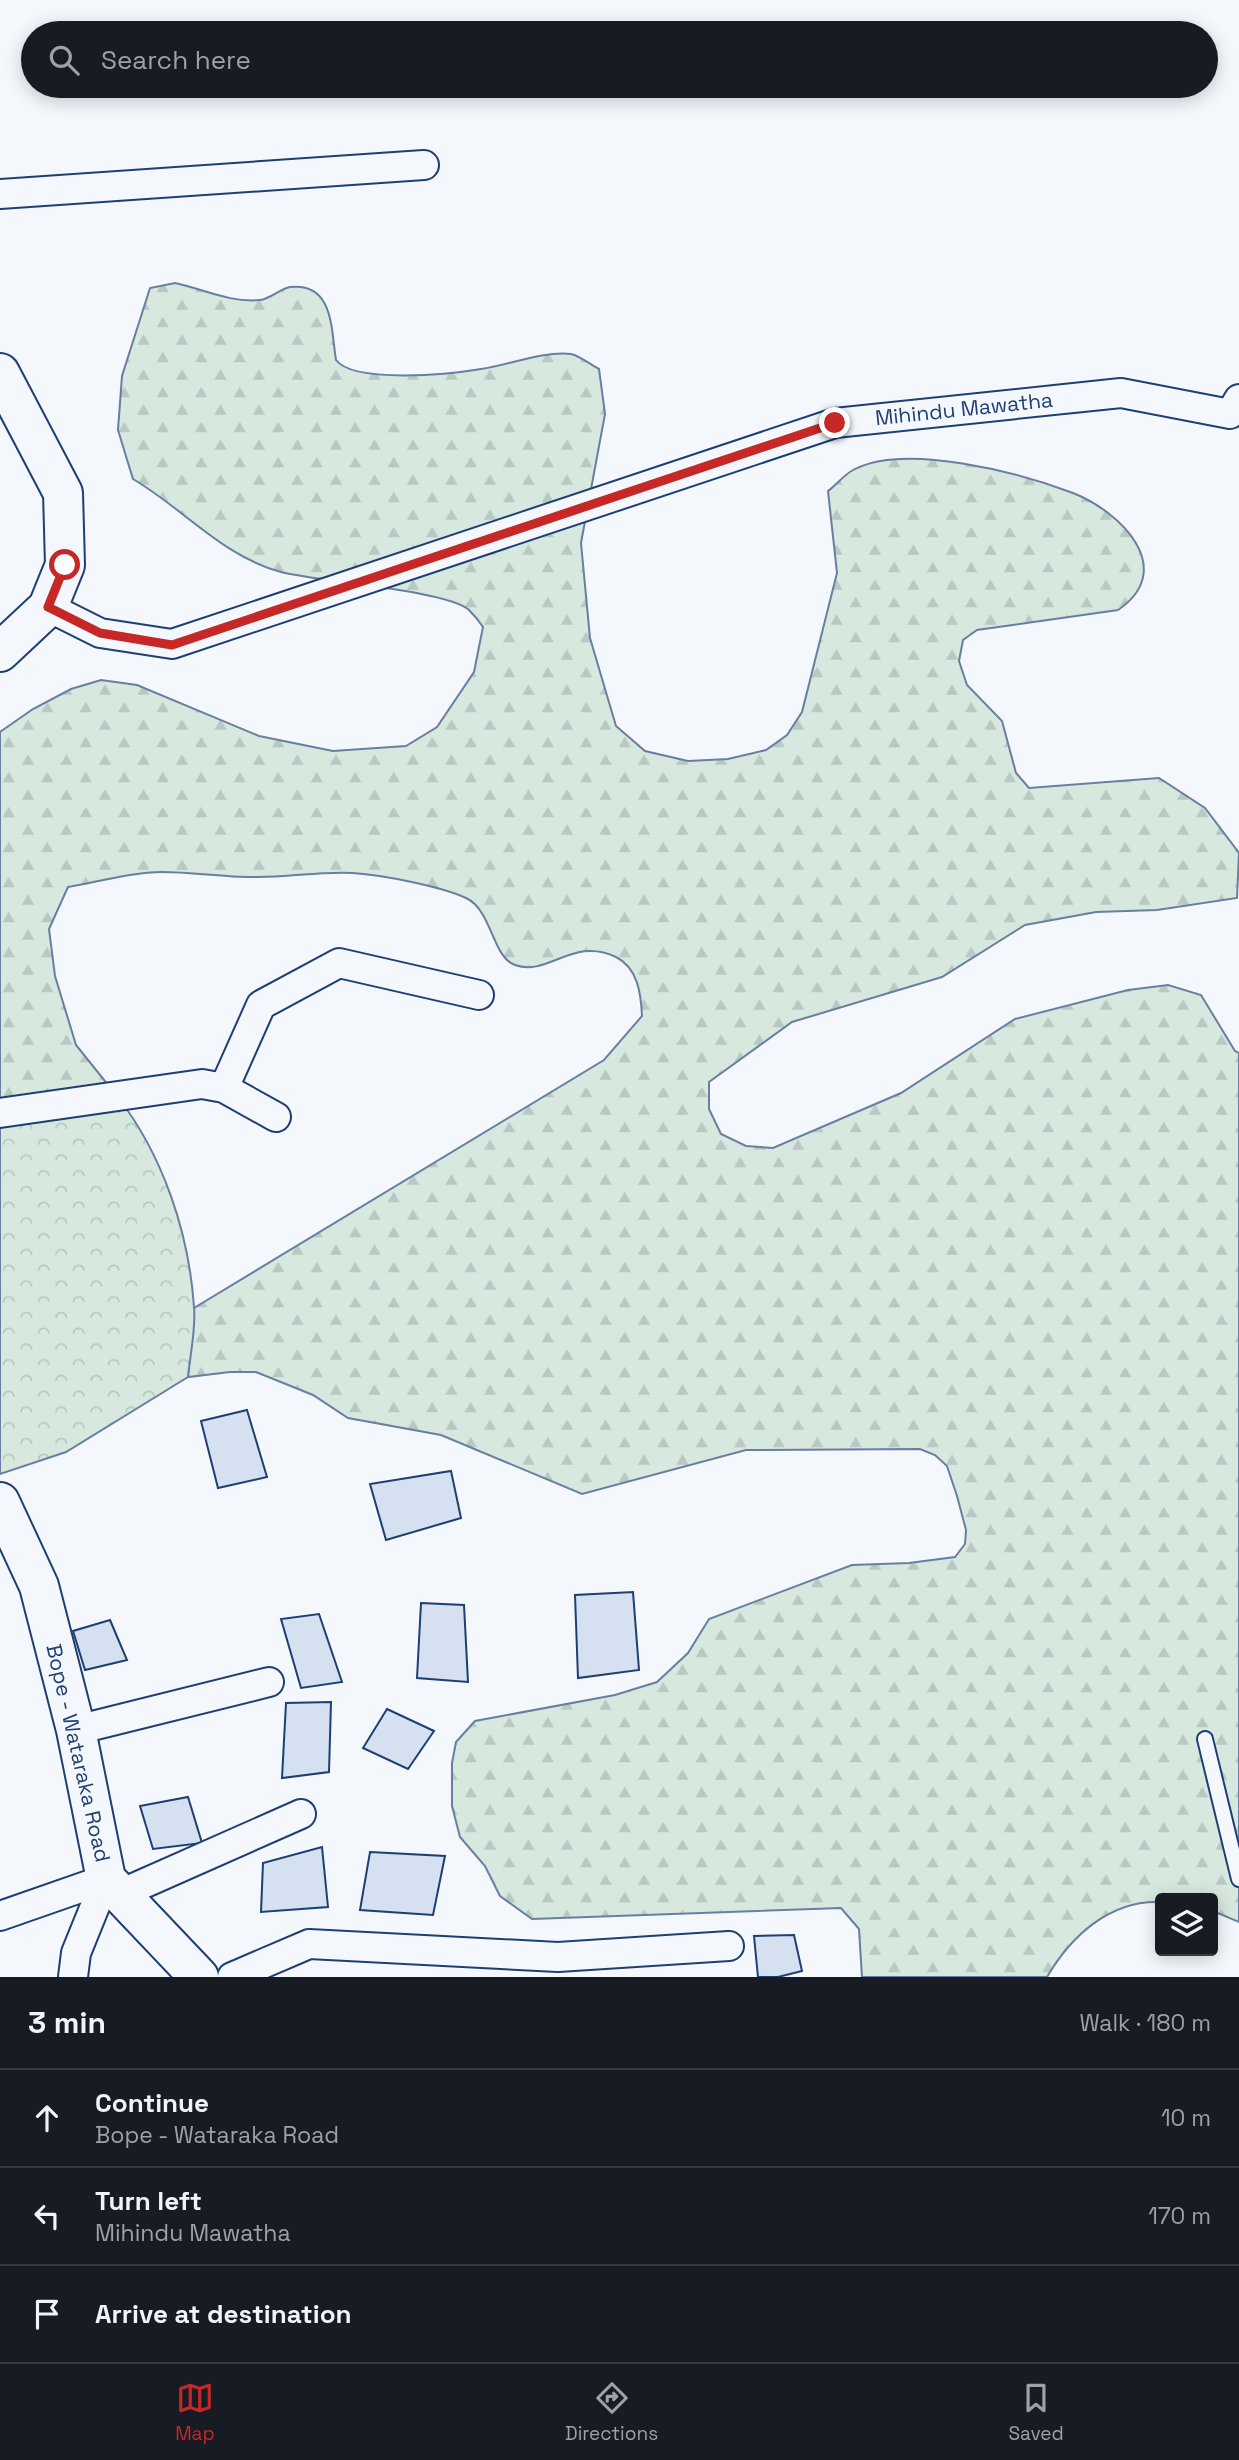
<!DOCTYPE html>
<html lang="en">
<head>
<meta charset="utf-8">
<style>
	body { margin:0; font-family:"Space Grotesk",sans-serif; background:#242831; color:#f1f3f6 }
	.controls { position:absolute; right:21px; bottom:21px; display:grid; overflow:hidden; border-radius:7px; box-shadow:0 4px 18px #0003 }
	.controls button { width:63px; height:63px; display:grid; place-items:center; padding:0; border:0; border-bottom:2px solid #363941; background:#171b24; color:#f1f3f6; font:35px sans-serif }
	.stop { position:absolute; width:21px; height:21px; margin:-16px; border:5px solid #c62828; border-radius:50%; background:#fff }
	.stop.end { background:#c62828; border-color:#fff; box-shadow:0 2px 7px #0008 }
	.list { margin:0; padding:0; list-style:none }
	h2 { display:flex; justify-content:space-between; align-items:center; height:91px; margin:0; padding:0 28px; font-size:30px }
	h2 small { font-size:23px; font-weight:400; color:#9ea1a6 }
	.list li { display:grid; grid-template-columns:46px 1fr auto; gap:21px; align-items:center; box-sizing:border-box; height:98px; padding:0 28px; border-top:2px solid #363941 }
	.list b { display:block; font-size:26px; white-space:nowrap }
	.list p { margin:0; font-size:23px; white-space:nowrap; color:#9ea1a6 }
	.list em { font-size:23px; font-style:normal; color:#9ea1a6 }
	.icon { flex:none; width:38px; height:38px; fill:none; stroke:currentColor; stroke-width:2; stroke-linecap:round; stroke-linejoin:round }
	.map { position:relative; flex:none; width:1239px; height:1977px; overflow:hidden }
	.search { position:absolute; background:#171b24; box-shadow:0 4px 18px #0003; left:21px; right:21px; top:21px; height:77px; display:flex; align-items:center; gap:18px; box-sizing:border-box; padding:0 24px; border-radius:38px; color:#9ea1a6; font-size:26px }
	.sheet { height:385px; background:#171b24 }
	nav { display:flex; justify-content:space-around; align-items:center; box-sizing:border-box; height:98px; border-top:2px solid #363941; background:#171b24; font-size:19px; color:#9ea1a6 }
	nav a { display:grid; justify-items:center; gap:4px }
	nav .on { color:#c62828 }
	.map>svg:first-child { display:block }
	.forest { fill:url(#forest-firs); stroke:#687fa3; stroke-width:2 }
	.park { fill:url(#park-crowns); stroke:#687fa3; stroke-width:2 }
	.building { fill:#d5e0f0; stroke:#1d3f73; stroke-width:2 }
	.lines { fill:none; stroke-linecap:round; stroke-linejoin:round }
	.lane-casing { stroke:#1d3f73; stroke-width:18 }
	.street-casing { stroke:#1d3f73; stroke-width:32 }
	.secondary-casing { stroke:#1d3f73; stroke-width:42 }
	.lane { stroke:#f4f7fb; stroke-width:14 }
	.street { stroke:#f4f7fb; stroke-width:28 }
	.secondary { stroke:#f4f7fb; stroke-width:38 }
	.route { stroke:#c62828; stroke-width:9 }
	.labels { text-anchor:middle; stroke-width:5; stroke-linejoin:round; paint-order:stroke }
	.street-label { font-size:21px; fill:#1d3f73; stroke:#f4f7fb }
</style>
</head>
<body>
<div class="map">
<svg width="1239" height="1977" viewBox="0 0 1239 1977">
	<defs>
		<pattern id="forest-firs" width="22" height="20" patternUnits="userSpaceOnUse" patternTransform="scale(1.75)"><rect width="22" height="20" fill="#d7e8df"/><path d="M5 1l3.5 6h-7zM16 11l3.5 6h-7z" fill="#b8c8c3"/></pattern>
		<pattern id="park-crowns" width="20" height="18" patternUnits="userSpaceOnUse" patternTransform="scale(1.75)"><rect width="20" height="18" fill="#d7e8df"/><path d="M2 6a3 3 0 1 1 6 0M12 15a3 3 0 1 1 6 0" fill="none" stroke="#b8c8c3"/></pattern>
	</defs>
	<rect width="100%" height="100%" fill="#f4f7fb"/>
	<path class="forest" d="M175 283C203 289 230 303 260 300 270 299 280 289 290 287 334 282 331 330 336 360 354 384 452 374 481 369 509 365 542 351 571 354 580 356 591 365 599 369L605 414 581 543 590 638 616 726 645 751 688 761 728 759 766 750 787 735 802 712 837 573 828 491C836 485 844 475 853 470 905 442 1020 473 1073 493 1121 512 1178 569 1118 610L977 630 963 640 959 661 967 685 1002 721 1016 773 1029 788 1159 778 1205 808 1239 853 1237 898 1157 910 1096 912 1025 925 942 977 792 1022 709 1082V1109L721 1134 746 1146 773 1148 901 1093 1015 1019 1128 990 1168 985 1201 995 1235 1051 1239 1053V1922L1213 1911V1898H1160V1902C1110 1900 1071 1936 1047 1977H862L859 1929 841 1908 532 1919 500 1896 485 1866 460 1837 452 1806V1763L456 1742 475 1721 615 1695 657 1682 688 1653 709 1619 852 1565 909 1563 955 1557 965 1544 966 1530 957 1496 947 1466 935 1455 920 1449 746 1450 582 1494 441 1435 348 1418 313 1395 256 1372H230L188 1377 194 1308 604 1060 642 1016C641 994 638 968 616 957 573 936 548 977 515 965 492 957 492 910 466 898 440 886 382 875 353 873 319 871 286 878 252 877 222 877 192 872 162 872 132 872 98 882 68 887L49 929 55 976 76 1045 117 1096 0 1113V732L33 709 71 689 101 680 137 685 259 736 333 751 406 746 437 727 474 672 483 627C479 621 474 615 469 610 446 590 319 582 281 572 222 556 184 509 133 479L118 430 122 376 150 288Z"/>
	<path class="park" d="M117 1096C163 1155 189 1233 194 1307 196 1330 190 1355 188 1377L66 1452 0 1474V1113Z"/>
	<path class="building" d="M247 1410 267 1477 218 1488 201 1421Z
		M451 1471 461 1518 386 1540 370 1484Z
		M633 1592 639 1670 578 1678 575 1595Z
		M421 1603 464 1605 468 1682 417 1678Z
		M319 1614 342 1682 301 1688 281 1619Z
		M110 1620 127 1660 85 1670 73 1631Z
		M331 1702 329 1772 282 1778 286 1703Z
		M387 1709 434 1731 408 1769 363 1748Z
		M188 1797 202 1843 153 1849 140 1806Z
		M322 1847 328 1907 261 1912 263 1863Z
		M370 1852 445 1856 433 1915 360 1910Z
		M794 1935 802 1971 778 1977H758L754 1936Z"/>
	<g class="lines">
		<g class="lane-casing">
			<path id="lane" d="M1205 1739 1239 1879"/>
		</g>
		<g class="street-casing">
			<path id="street" d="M0 194 424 165
				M48 607 100 633 172 644 835 423 1121 393 1230 414 1239 399
				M224 1088 261 1005 339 963 479 995
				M0 1113 202 1084 224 1088 276 1117
				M76 1730 269 1682
				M118 1895 301 1814
				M0 1916 106 1879 76 1953 73 1977
				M232 1977 309 1944 558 1957 729 1946"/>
		</g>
		<g class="secondary-casing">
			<path id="secondary" d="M0 373 63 493 65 565 48 607 0 652
				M0 1502 39 1586 76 1730 106 1879 199 1977"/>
		</g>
		<use href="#lane" class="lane"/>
		<use href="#street" class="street"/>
		<use href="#secondary" class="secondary"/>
	</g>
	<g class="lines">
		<path class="route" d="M65 565 48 607 100 633 172 645 835 423"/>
	</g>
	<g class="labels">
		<g class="street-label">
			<text transform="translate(964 409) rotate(-6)" y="7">Mihindu Mawatha</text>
			<text transform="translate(78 1753) rotate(77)" y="7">Bope - Wataraka Road</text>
		</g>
	</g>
</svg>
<div class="controls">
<button><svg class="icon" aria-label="layers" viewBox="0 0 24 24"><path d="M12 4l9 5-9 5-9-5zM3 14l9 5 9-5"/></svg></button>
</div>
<div class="stop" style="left:65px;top:565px"></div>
<div class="stop end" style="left:835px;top:423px"></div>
<div class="search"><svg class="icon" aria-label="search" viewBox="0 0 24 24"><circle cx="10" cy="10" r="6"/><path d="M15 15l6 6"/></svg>Search here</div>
</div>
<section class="sheet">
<h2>3 min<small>Walk · 180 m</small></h2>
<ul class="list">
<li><svg class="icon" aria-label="ahead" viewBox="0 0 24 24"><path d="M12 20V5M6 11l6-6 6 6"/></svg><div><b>Continue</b><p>Bope - Wataraka Road</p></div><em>10 m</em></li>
<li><svg class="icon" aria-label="left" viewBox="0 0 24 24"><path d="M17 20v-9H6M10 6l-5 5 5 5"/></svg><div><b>Turn left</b><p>Mihindu Mawatha</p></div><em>170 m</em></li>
<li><svg class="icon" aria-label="arrive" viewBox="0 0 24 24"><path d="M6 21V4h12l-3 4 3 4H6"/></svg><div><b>Arrive at destination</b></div></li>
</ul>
</section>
<nav>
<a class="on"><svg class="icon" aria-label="map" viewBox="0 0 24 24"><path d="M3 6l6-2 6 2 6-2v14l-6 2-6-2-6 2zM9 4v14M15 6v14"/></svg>Map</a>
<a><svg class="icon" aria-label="directions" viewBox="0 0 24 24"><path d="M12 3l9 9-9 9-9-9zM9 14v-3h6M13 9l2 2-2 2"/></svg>Directions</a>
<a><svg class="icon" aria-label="saved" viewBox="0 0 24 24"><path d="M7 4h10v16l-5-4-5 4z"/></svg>Saved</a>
</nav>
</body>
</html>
